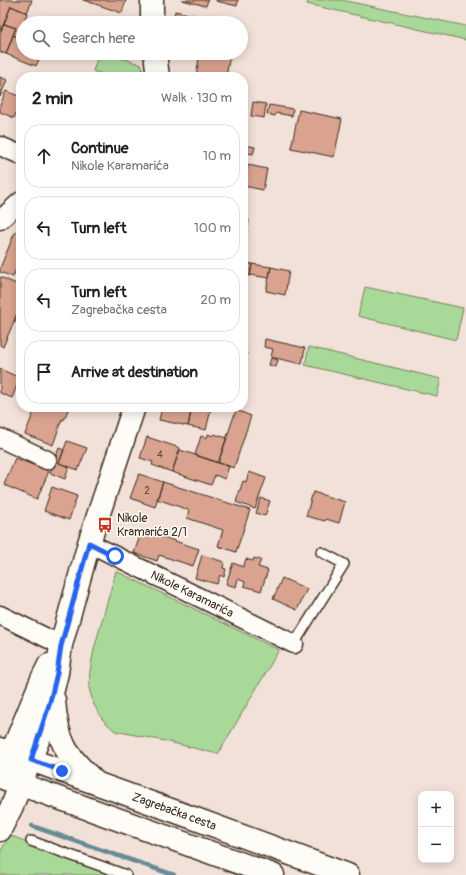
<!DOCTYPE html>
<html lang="en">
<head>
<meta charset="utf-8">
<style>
	body { margin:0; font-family:Pangolin,sans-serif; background:#f2f2f2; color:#202124 }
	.controls { position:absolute; right:12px; bottom:12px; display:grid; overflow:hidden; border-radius:8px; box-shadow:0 2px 10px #0003 }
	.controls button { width:36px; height:36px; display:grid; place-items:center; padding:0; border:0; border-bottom:1px solid #e0e0e0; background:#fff; color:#202124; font:20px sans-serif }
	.stop { position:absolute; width:12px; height:12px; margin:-9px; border:3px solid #2563eb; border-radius:50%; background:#fff }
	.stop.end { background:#2563eb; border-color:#fff; box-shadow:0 1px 4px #0008 }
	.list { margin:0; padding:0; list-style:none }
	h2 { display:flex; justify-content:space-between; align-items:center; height:52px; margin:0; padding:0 16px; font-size:17px }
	h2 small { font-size:13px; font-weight:400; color:#757577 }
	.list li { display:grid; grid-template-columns:26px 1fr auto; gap:12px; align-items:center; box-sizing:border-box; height:64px; margin:0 8px 8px; padding:0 8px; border:1px solid #e0e0e0; border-radius:16px }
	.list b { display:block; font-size:15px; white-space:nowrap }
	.list p { margin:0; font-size:13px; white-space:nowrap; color:#757577 }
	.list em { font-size:13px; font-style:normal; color:#757577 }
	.icon { flex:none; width:22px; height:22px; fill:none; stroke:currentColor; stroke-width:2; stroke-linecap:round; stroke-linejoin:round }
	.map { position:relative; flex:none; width:466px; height:875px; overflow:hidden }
	.search { position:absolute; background:#fff; box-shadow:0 2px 10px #0003; left:16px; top:16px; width:232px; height:44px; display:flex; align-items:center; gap:10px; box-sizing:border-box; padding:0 14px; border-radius:22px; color:#757577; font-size:15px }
	.panel { position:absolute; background:#fff; box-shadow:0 2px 10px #0003; left:16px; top:72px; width:232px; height:340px; border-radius:16px }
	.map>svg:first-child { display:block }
	.green { fill:#a9d999; stroke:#72825c }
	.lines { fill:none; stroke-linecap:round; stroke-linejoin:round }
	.stream { stroke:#668b95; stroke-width:4.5 }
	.building { fill:#d9a38f; stroke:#3b2a1e }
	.service-casing { stroke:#3b2a1e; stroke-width:12 }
	.minor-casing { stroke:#3b2a1e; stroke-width:21 }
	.secondary-casing { stroke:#3b2a1e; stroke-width:25 }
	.service { stroke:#fdfcf7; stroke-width:9 }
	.minor { stroke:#fdfcf7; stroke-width:18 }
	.secondary { stroke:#fdfcf7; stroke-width:22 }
	.route { stroke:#2563eb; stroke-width:5 }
	.labels { text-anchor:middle; stroke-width:3; stroke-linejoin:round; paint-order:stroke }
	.number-label { font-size:10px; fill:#62483a }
	.poi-label { font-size:12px; fill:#3b2a1e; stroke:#fdfcf7; text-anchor:start }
	.street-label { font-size:12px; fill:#3b2a1e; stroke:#fdfcf7 }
</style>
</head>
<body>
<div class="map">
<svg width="466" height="875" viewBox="0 0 466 875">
	<rect width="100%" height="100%" fill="#f2e1d8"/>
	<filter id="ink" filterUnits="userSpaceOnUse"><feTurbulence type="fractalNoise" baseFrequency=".025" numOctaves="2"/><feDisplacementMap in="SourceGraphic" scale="8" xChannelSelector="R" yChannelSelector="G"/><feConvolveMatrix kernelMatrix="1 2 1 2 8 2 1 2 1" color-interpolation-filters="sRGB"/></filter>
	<g filter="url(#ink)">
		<path class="green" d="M308 0H341L466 26V40L307 4Z
			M99 53H108L142 65 143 77H104V75L93 71Z
			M365 287 463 308 456 340 358 316Z
			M309 347 441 379 437 396 305 365Z
			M116 571 279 650 218 754 165 741 115 731 103 720 94 705 89 688 90 671 94 649Z
			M9 835 111 875H0V853Z"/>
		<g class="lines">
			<path class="stream" d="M32 826 174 875"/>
		</g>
		<path class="building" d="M0 0H32L27 13 11 6 1 30H0Z
			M83 0H126L122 13Z
			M182 0H208L206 6Z
			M216 0H238L237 6 216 1Z
			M11 6 27 13 25 19 36 23H23V39L13 35 16 28 4 24Z
			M175 11 197 16 196 23H173Z
			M200 16 226 22 225 23H198Z
			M4 24 16 28 6 54 0 52V33Z
			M13 35 23 39V53H42L36 66 6 54Z
			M200 53H217L230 55 226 77H203L196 76Z
			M0 77 7 80 0 97Z
			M6 91 21 97V102L14 118 0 112V105Z
			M253 102 266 104 264 118 251 116Z
			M269 105 293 109 292 116 276 113 275 116 267 114Z
			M299 110 342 119 334 157 291 148Z
			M244 145 255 147 253 154 243 152Z
			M248 165 267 169 263 190 244 186Z
			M243 219 249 220 246 237H243Z
			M15 232 21 235V269L17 267 13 277 0 272V268Z
			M243 262 252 264 250 276 243 275Z
			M252 264 271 267 269 278 250 275Z
			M271 267 289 271 285 295 266 291Z
			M0 277 21 286V305L3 347 0 345Z
			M21 305V323L14 321Z
			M265 339 305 348 302 364 271 357 273 349 264 347Z
			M243 353H247L243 370Z
			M271 358 278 360 276 367 269 365Z
			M0 369 20 378 12 398 0 393Z
			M39 407H69L64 420 62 419 53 445 25 434 35 409 38 410Z
			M162 407H192L188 426 159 420Z
			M192 407H202L211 409 206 430 188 426Z
			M236 410 251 416 234 468 218 463Z
			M208 434 213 436 214 434 227 438 218 463 195 455 201 436 207 438Z
			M147 437 180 448 172 472 152 465 153 462 140 458Z
			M67 441 87 448 78 470 59 463Z
			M59 448 64 450 59 463 69 467 65 479 50 473Z
			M180 450 229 466 225 479 215 475 211 485 172 472Z
			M15 458 49 471 37 499 4 485Z
			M249 472 266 478 255 509 236 502 243 481 246 482Z
			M139 474 163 482 155 507 130 498Z
			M163 482 250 510 236 552 218 546 223 530 187 518 189 510 157 499Z
			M52 487 77 496 69 520 44 511Z
			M313 492 345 502 339 523 326 519 325 521 306 516Z
			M261 498 270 501 265 516 256 513Z
			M142 530 199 549 193 566 159 555 157 561 134 553Z
			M202 555 224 562 223 568 226 569 224 577 220 575 217 584 195 578Z
			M254 558 261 560 258 567 268 570 261 591 244 586 245 582 238 579 236 587 226 584 233 563 243 567 246 559 253 561Z
			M282 578 307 589 297 610 273 599Z"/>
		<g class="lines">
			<g class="service-casing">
				<path id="service" d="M294 644 344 564 321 552
					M31 841 126 875"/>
			</g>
			<g class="minor-casing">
				<g id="minor">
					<path d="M0 146 21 155"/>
					<path d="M0 220 21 201"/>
					<path d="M0 438 47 460"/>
					<path id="s1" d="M89 543 294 644"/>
					<path d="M0 615 61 645"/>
				</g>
			</g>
			<g class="secondary-casing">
				<g id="secondary">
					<path d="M152 0V23"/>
					<path d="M155 53 158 77"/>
					<path d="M54 700C55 715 57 731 64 745 70 759 83 770 94 781"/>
					<path id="s2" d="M0 749 185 815 348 875"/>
					<path d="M6 766 42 679 49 665"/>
					<path d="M0 777 273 875"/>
					<path d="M0 830 12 806 39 738 50 702 57 673 61 645 89 543 134 407"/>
				</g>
			</g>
			<use href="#service" class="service"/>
			<use href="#minor" class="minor"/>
			<use href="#secondary" class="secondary"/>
		</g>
	</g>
	<g class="lines" filter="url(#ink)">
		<path class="route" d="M62 771 31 760 50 702 57 673 61 646 89 543 115 556"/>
	</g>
	<defs>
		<g id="bus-bare" transform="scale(1.2)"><path d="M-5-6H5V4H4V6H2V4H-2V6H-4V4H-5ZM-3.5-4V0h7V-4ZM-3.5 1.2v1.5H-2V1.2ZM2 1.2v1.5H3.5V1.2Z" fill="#c8321e" stroke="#fdfcf7" stroke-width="2.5" paint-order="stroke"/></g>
	</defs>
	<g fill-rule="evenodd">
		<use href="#bus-bare" x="105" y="525"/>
	</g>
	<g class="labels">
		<g class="number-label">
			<text x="160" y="458">4</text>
			<text x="147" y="494">2</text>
		</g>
		<g class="poi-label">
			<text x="117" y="522">Nikole<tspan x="117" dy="14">Kramarića 2/1</tspan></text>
		</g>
		<g class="street-label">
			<text dy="4" stroke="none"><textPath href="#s1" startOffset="115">Nikole Karamarića</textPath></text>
			<text dy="4" stroke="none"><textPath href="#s2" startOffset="185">Zagrebačka cesta</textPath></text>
		</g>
	</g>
</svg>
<div class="controls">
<button>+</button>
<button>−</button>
</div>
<div class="stop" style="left:115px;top:556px"></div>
<div class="stop end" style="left:62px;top:771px"></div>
<div class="search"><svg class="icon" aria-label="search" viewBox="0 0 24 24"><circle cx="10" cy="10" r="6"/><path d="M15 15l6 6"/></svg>Search here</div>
<section class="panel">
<h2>2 min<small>Walk · 130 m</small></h2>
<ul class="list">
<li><svg class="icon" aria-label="ahead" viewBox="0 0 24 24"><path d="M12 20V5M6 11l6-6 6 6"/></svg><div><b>Continue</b><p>Nikole Karamarića</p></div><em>10 m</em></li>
<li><svg class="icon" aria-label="left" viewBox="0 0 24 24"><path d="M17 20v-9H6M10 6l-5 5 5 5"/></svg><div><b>Turn left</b></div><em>100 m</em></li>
<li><svg class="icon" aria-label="left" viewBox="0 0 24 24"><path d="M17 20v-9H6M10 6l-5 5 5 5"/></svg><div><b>Turn left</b><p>Zagrebačka cesta</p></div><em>20 m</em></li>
<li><svg class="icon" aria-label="arrive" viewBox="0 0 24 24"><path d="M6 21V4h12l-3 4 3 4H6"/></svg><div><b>Arrive at destination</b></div></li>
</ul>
</section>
</div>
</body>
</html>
